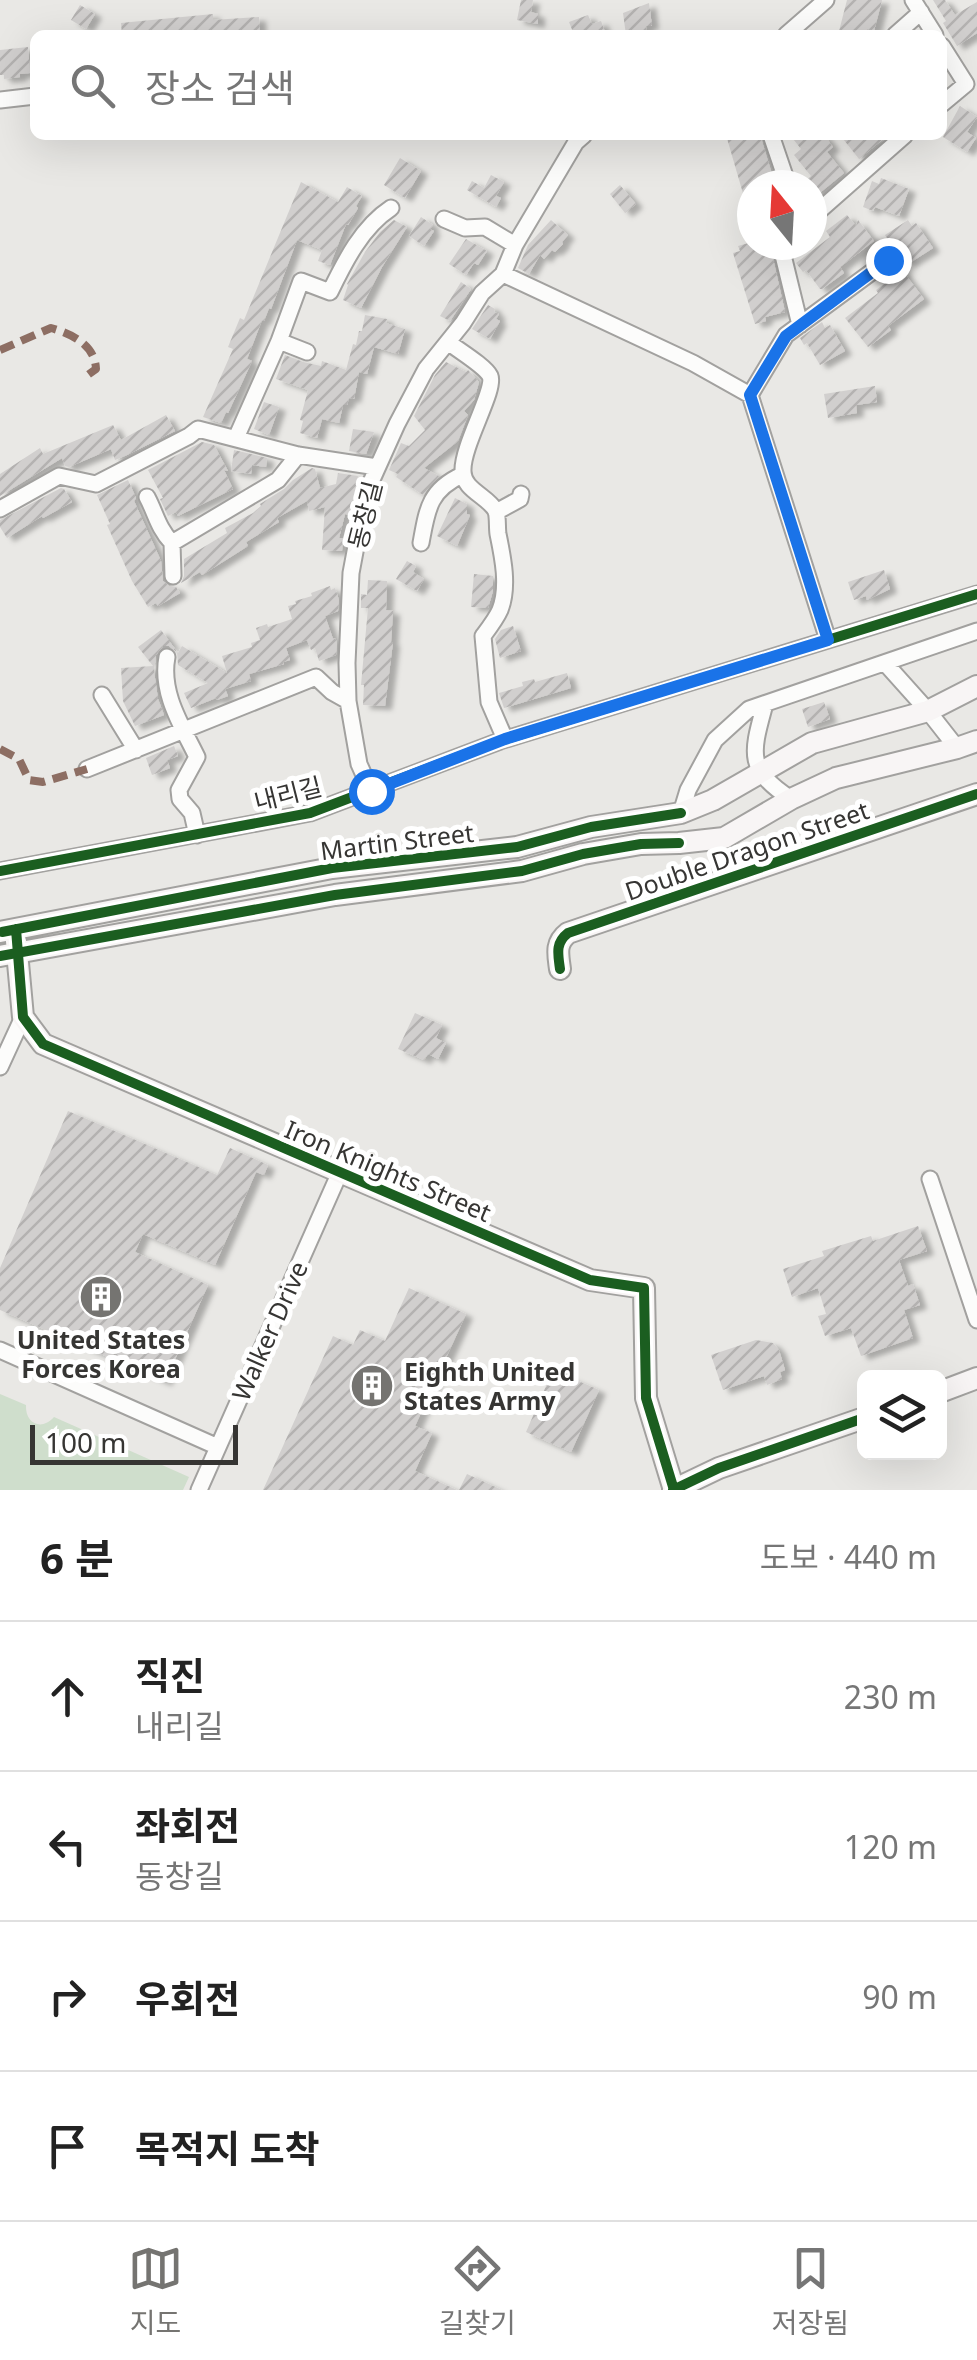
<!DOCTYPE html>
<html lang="ko">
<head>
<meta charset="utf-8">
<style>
	body { margin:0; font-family:"Noto Sans","Noto Sans KR",sans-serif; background:#f6f6f6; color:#222 }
	.controls { position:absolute; right:30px; bottom:30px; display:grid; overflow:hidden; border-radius:15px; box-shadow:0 10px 40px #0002 }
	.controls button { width:90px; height:90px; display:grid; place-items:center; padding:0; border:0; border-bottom:2px solid #e0e0e0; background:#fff; color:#222; font:50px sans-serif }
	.compass { position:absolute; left:737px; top:170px; width:90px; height:90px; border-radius:50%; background:#fff; box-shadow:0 10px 40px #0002; rotate:342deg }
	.scale { position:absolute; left:30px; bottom:25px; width:208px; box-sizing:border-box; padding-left:10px; border:5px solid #363533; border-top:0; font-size:28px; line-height:35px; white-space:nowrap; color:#363533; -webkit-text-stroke:8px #fff; paint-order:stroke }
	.stop { position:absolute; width:30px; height:30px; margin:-22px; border:8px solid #1a73e8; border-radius:50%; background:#fff }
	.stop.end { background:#1a73e8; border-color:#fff; box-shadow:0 2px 10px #0008 }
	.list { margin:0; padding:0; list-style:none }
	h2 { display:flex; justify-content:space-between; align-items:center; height:130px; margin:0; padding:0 40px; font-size:42px }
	h2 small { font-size:32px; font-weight:400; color:#767676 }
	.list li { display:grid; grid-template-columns:65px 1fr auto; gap:30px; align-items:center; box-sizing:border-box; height:150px; padding:0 40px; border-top:2px solid #e0e0e0 }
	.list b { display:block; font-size:38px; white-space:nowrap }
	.list p { margin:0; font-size:32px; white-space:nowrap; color:#767676 }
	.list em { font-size:32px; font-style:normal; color:#767676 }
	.icon { flex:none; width:55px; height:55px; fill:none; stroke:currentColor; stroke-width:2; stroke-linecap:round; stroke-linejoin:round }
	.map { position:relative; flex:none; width:977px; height:1490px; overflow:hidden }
	.search { position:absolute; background:#fff; box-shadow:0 10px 40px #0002; left:30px; right:30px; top:30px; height:110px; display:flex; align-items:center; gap:25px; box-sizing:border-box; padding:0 35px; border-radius:15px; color:#767676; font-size:38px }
	.sheet { height:730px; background:#fff }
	nav { display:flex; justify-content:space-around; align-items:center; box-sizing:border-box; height:140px; border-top:2px solid #e0e0e0; background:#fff; font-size:28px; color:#767676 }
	nav a { display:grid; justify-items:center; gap:5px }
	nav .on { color:#757471 }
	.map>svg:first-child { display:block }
	.garden { fill:#cfdecc }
	.building { fill:url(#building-hatch); filter:url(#shadow) }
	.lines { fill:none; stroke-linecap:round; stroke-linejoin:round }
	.street-casing { stroke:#a2a19f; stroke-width:19 }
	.secondary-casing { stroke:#a2a19f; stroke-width:24 }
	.street { stroke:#fcfcfb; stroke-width:15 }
	.secondary { stroke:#f8f5f5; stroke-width:20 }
	.quiet { stroke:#8d6e63; stroke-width:8; stroke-dasharray:15 8; stroke-linecap:butt }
	.cycleway-casing { stroke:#fff; stroke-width:16 }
	.cycleway { stroke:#1b5e20; stroke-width:10 }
	.route { stroke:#1a73e8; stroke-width:12 }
	.labels { text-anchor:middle; stroke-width:10; stroke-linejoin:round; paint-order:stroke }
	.street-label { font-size:25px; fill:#363533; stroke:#fff }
	.poi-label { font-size:25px; font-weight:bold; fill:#363533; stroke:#fff }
</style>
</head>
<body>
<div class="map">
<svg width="977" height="1490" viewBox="0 0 977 1490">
	<defs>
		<pattern id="building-hatch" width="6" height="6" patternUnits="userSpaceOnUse" patternTransform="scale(2.5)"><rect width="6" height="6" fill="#d1cfce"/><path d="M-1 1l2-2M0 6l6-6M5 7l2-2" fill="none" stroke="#b4b2b1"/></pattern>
		<filter id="shadow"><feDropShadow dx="7" dy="4" stdDeviation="2.5" flood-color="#0004"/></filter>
	</defs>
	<rect width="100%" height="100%" fill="#e9e8e5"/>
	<path class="garden" d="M0 1394 26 1405C25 1424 42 1431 54 1417L189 1477 183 1490H0Z"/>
	<path class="building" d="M521 0H533L531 12 538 14V24L517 20Z
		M847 0H882L874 31 867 29 866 35H838Z
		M933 0H945L955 15 977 2V33L957 46 943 23 946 21Z
		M649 3 652 26H646L647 35H626L623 13Z
		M80 5 95 14 86 29 71 20Z
		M213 14V20L259 17 260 35H122L121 23Z
		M588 15 592 24 601 21 606 35H567L573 32 569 22Z
		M28 47 30 73 20 74V77L4 79V75H0V50Z
		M960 106 977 117 967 132 976 138 967 152 943 137Z
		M726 135H760L772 174 752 181V213L749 214Z
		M790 135H824L833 147 827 152 844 173 816 196 812 192V185H807L804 182 811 176 794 155 801 149Z
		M840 135H888L859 159Z
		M400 158 421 171 405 198 384 185Z
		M491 175 504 182 496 196 501 198 496 207 467 190 472 181 484 188Z
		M881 178 909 189 899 216 875 207 873 211 863 207 872 181 879 184Z
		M301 182 338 202 347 187 362 196 356 206 358 208 348 225 346 224 330 265 318 261 322 250 297 240 271 309 269 308 264 321 262 320 247 359 252 361 228 413 226 412 221 423 203 417 233 349 228 347 240 318 244 320Z
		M620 185 636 204 625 213 610 194Z
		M847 215 856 226 858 220 874 241 840 267 844 273 822 289H820L806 270 803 272 796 263 830 237 826 231Z
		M421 217 433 225 430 229 434 231 424 246 409 236Z
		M394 220 407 227 382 267 361 308 343 300 348 285 347 284 365 252 380 232Z
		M551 220 568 235 562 242 563 244 555 252 552 250 544 259 540 255 529 274 518 268 528 245Z
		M908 220 912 226 916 223 933 248 908 264 894 242 891 244 885 235Z
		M466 239 487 251 478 265 474 263 466 275 449 264Z
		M752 242V245H770L785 312 765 317 766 321 755 324 733 253 740 251 738 246Z
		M902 270 924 299 888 326 891 330 868 347 845 318 878 293 876 290Z
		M461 282 471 289 450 321 440 316Z
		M488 305 495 309 494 312 499 314 496 319 500 321 490 339 472 329Z
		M365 315 387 319 386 323 405 329 398 354 374 347 367 374 359 372 354 399 349 398 347 405H343L339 423 322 419 317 438 300 433 303 421 300 420 308 390 276 379 285 355 303 362 321 366 322 361 346 370 353 344 356 345 359 331H362Z
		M822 322 825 328 830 325 845 351 820 365 807 343 804 345 800 338Z
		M446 362 466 372 468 370 479 382 474 400 464 411 468 415 458 441 424 468 439 476 423 495 396 477 398 474 389 470 401 443 409 446 425 430 414 416 435 375Z
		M875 386 877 402 856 405 857 413 828 418 824 394Z
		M264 402 279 407 269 435 254 429Z
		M166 415 175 431 127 455 115 460 111 449 69 467 65 466 62 458 0 496V474L40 448 43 454 113 425 121 440Z
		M353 429 374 432 366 454 349 451Z
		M202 442 214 445 228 471 224 470 233 489 178 516 176 512 168 516 160 499 163 498 148 470Z
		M234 450 267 458 266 467 252 465 251 474 231 471Z
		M312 468 315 469 320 488 336 484 338 473 358 476 350 515 345 514 339 538H343L342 551 322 550 325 507 309 511 307 501 277 518 279 522 246 542 248 546 202 575 200 572 181 583 184 576V559L227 533 225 528 253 513 261 506 260 504 284 489 293 480Z
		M128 480 136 498 134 501 161 561 163 581 169 586 176 587 180 593 158 606 156 603 148 607 132 581 107 525 110 524 97 495Z
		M61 488 64 489 72 502 43 518 42 516 7 538 0 527V520Z
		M455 498 467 504V514L470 515 457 546 437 536Z
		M407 561 416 566 413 572 424 579 417 591 396 579Z
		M884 570 890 589 867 600 866 596 854 600 848 582Z
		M474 574 493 576V591L488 608 471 607Z
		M368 580 387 581 386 610 393 611 391 642H393L385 706 363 705 364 685H361L368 608H361V594L367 595Z
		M330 586 331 590 335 588 339 600 338 611 325 616 333 639 335 638 337 643 336 655 319 661 315 648 311 650 307 640 286 648 290 660 283 662 284 664 249 674 251 681 225 689 228 696 217 700 216 698 191 708 184 693 208 683 178 665 177 652 169 646H163L156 655 154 671 158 699 164 715 135 726 123 701 121 668 153 666 138 647 161 630 178 653 182 646 227 673 222 656 252 647 251 643 260 640 256 628 267 624 268 627 292 619 288 606 296 604 295 601 312 596 311 593Z
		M513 626 521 651 500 658 495 639 501 630Z
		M567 673 571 688 504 708 499 693 523 686 522 682 534 679 535 682Z
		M824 702 830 719 808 727 802 709Z
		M174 746 178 756 167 760 170 768 152 775 146 758Z
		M415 1013 442 1025 436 1038 446 1043 438 1059 428 1054 424 1060 398 1049Z
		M68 1111 217 1175 230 1148 268 1165 264 1175 256 1172 215 1265 143 1234 135 1252 208 1285 165 1382 0 1310V1268Z
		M918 1226 927 1251 899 1260 908 1286 913 1284 920 1305 904 1310 913 1338 861 1356 851 1328 825 1336 818 1316 826 1314 818 1288 792 1297 783 1269 824 1256 822 1251 871 1236 873 1241Z
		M409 1288 466 1314 415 1426 432 1433 415 1471 457 1490H263L333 1336 353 1345 360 1330 385 1341Z
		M756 1340 773 1343 779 1350 785 1370 780 1372 782 1379 767 1385 764 1376 723 1390 711 1355Z
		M553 1370 599 1390 571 1452 526 1432Z
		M467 1474 502 1490H459Z"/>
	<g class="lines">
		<g class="street-casing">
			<path id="street" d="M913 0 935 35
				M786 35 826 0
				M895 35 921 12
				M942 46 966 84 942 104
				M0 100 35 96
				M771 135 788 185
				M812 217 905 135
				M444 219 465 228 485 227 515 245
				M783 245 781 247 800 325
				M503 274 693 363 750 395 828 640
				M279 341 307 352
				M448 342C458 350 485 366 490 376 496 390 462 445 463 471 463 490 488 496 496 511 498 517 497 528 498 534 503 558 509 587 500 610 496 619 489 628 483 636L489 702 505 739
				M750 395 786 335 888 260
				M236 438 279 341 301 281 330 292C345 261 362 227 391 208
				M147 497C156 514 158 528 172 543L278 480 298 455
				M0 509 59 476 96 484 189 436 198 429 298 455 377 467
				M496 512 520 499 521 494
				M172 543 173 576
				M421 543C427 510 429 490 462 475
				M167 657C160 693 182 726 197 757L179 790 180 799 192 813 197 835
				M885 663 928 711 957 748
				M102 695 136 750
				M765 704C752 752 745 769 791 799
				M87 769 316 677 332 692 348 701
				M371 791 359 764 348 701 347 663 351 573 366 493 397 424 426 369 463 323 482 293 503 274 515 245 576 142 584 135
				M681 813 688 790 715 740 749 709 977 631
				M0 871 310 813 500 741 977 594
				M0 1067 23 1017
				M930 1179 977 1320
				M0 1350 218 1447
				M199 1490 340 1172"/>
		</g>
		<g class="secondary-casing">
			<path id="secondary" d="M0 932 332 868 517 847 591 827 681 813 713 800 812 743 928 711 977 686
				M16 941 23 1017 43 1044 590 1280 644 1288 646 1398 674 1490
				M0 956 335 895 522 871 583 854 641 844 679 843 724 838 791 799 836 778 957 748 977 741
				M560 969C558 954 555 943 568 933L977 794
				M940 1392 977 1378
				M673 1490 719 1468 864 1418"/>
		</g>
		<use href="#street" class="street"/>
		<use href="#secondary" class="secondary"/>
		<path class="quiet" d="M0 350 51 328C72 334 95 345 96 369L85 377
			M0 749 19 759 29 780 43 782 87 769"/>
		<g class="cycleway-casing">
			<path id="cycleway" d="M0 871 310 813 500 741 977 594
				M16 929 23 1017 43 1044 590 1280 644 1288 646 1398 674 1490
				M2 932 332 868 517 847 591 827 681 813
				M0 956 335 895 522 871 583 854 641 844 679 843
				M560 969C558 954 555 943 568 933L977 794
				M673 1490 719 1468 864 1418"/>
		</g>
		<use href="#cycleway" class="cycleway"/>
	</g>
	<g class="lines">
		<path class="route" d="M371 791 505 739 828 640 750 395 786 336 888 260"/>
	</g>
	<defs>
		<g id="building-disc" transform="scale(2.25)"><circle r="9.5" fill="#757471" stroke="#fff"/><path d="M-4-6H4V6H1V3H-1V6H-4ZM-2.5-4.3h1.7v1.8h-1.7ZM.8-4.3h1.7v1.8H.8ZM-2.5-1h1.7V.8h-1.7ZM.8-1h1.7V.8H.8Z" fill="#fff"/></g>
	</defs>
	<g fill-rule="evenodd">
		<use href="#building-disc" x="101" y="1297"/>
		<use href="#building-disc" x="372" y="1386"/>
	</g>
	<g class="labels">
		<g class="street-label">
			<text transform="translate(365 515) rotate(-76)" y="9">동창길</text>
			<text transform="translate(288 794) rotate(-14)" y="9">내리길</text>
			<text transform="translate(397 842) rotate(-7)" y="9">Martin Street</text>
			<text transform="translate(747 851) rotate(-19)" y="9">Double Dragon Street</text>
			<text transform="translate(388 1171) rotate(23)" y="9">Iron Knights Street</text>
			<text transform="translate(270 1331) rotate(-66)" y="9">Walker Drive</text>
		</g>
		<g class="poi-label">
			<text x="101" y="1349">United States<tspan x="101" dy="29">Forces Korea</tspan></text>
			<text x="404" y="1381" text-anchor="start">Eighth United<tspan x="404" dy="29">States Army</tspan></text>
		</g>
	</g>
</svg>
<div class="controls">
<button><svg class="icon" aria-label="layers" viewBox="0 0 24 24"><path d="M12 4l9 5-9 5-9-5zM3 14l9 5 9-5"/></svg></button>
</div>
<svg class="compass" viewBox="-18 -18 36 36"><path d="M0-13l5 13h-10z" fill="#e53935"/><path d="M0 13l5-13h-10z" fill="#767676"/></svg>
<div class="scale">100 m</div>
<div class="stop" style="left:371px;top:791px"></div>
<div class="stop end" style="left:888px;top:260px"></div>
<div class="search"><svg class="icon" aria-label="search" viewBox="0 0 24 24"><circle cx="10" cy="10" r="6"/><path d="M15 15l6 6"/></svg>장소 검색</div>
</div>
<section class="sheet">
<h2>6 분<small>도보 · 440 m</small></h2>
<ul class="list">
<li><svg class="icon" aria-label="ahead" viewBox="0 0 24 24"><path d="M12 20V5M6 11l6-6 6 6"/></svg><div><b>직진</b><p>내리길</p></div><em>230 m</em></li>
<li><svg class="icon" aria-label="left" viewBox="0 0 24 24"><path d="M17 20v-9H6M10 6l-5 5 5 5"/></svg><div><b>좌회전</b><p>동창길</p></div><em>120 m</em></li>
<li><svg class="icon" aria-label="right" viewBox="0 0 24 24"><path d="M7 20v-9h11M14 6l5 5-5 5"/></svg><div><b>우회전</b></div><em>90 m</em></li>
<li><svg class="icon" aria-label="arrive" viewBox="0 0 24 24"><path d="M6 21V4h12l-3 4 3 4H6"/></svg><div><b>목적지 도착</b></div></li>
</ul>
</section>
<nav>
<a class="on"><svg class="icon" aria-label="map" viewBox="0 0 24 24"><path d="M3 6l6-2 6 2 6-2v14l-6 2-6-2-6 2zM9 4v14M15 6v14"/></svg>지도</a>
<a><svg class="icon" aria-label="directions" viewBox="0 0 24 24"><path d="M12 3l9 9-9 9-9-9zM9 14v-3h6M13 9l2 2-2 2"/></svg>길찾기</a>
<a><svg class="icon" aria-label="saved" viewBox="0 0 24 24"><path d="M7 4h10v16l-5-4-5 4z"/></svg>저장됨</a>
</nav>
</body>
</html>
